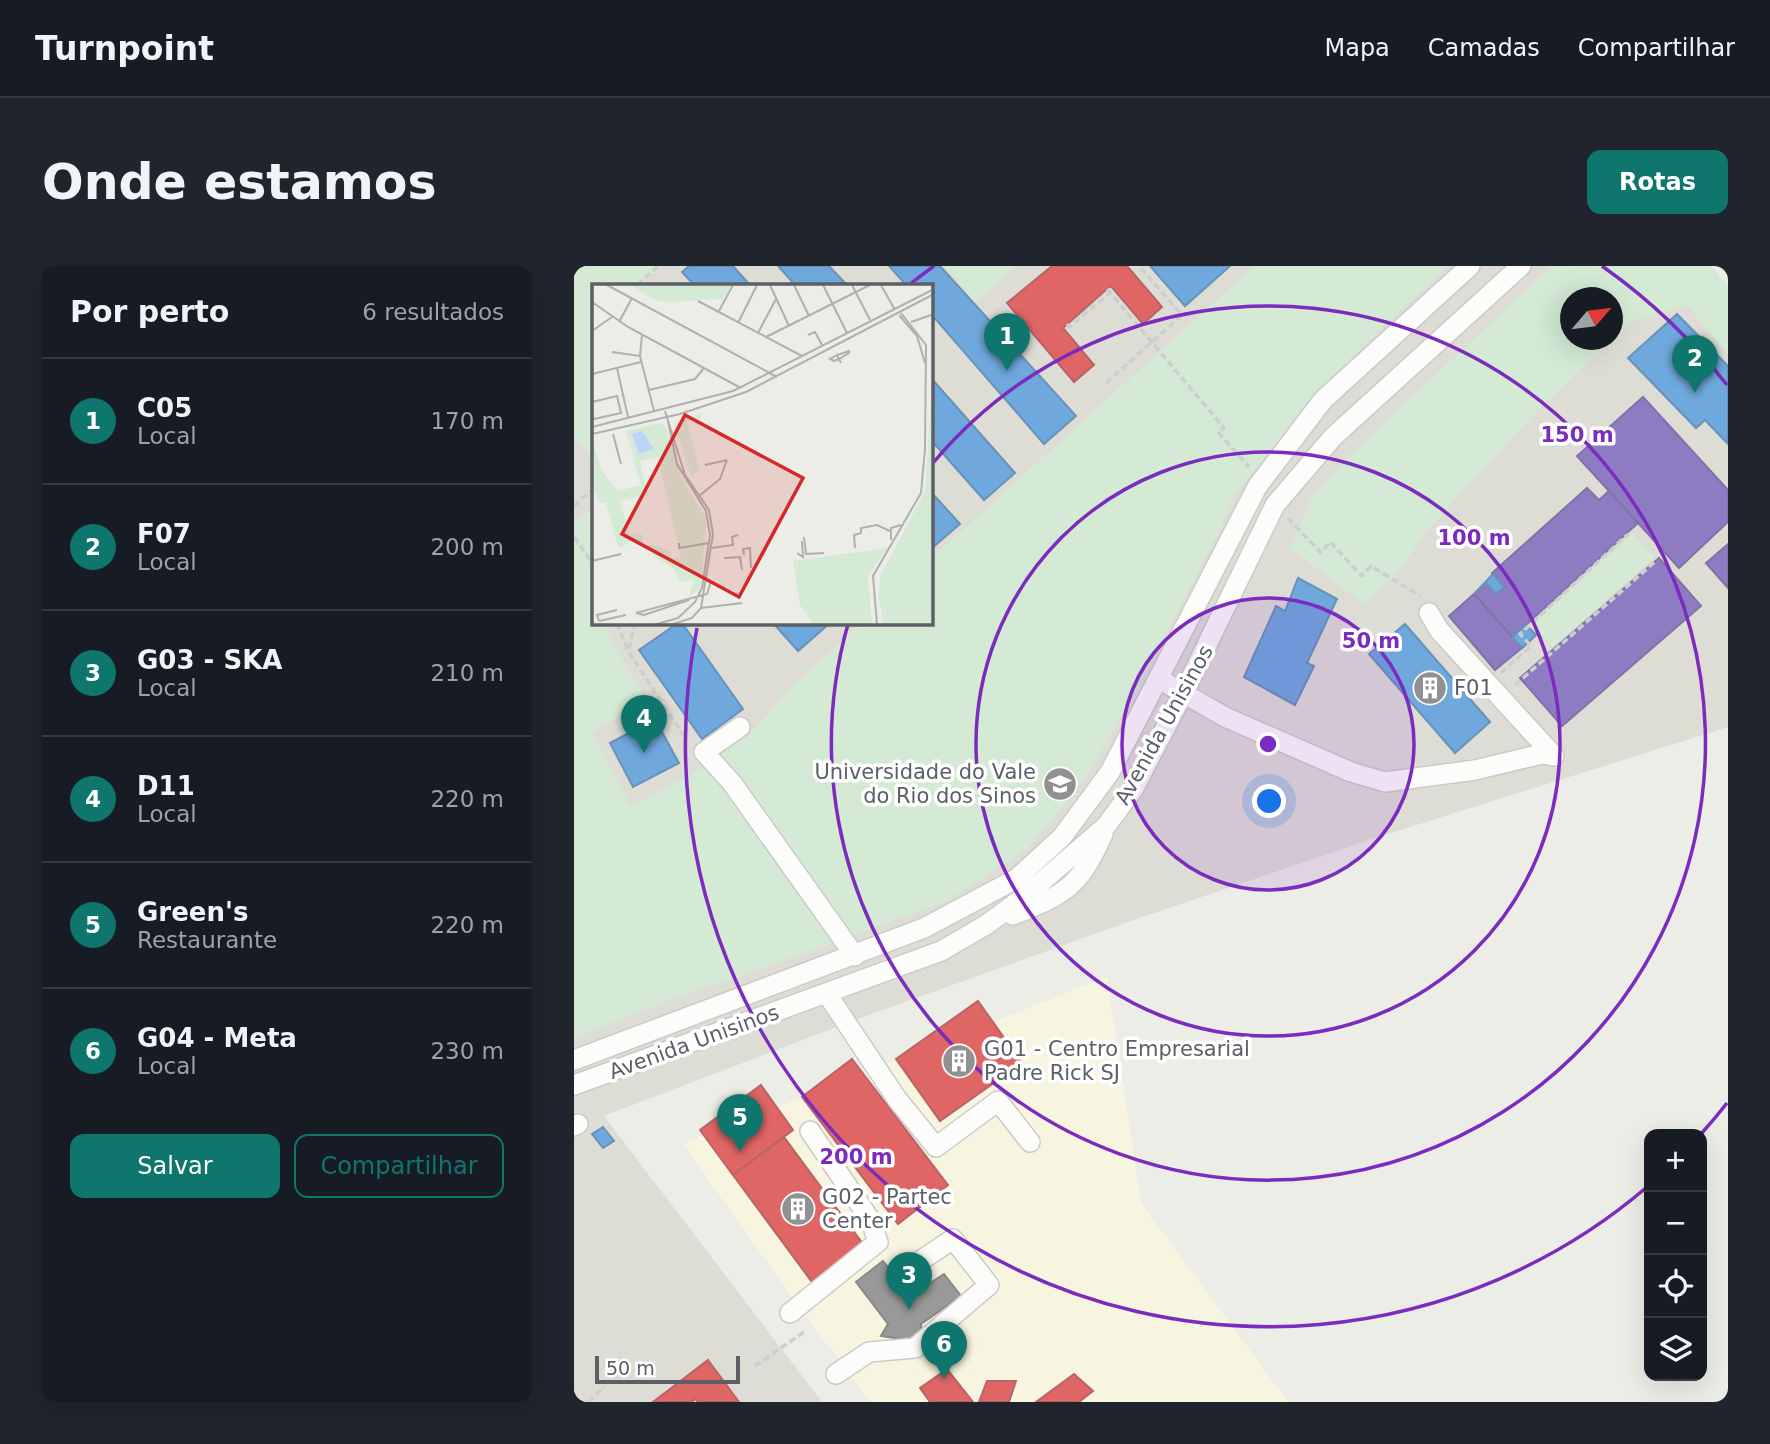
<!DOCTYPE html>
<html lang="pt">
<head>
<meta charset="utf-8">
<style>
	body { margin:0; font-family:"DejaVu Sans",sans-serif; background:#20242c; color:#f1f3f6 }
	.controls { position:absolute; right:21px; bottom:21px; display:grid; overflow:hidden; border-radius:14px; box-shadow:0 7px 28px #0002 }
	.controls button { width:63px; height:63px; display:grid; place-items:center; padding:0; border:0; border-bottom:2px solid #363941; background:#171b24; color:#f1f3f6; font:35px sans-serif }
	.compass { position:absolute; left:986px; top:21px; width:63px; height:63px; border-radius:50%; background:#171b24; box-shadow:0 7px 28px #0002; rotate:62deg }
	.scale { position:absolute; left:21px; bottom:18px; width:145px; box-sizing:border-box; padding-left:7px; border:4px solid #5c5f66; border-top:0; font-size:19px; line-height:24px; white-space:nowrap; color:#5c5f66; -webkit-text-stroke:5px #fff; paint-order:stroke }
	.you { position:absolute; left:696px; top:536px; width:24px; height:24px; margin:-18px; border:5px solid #fff; border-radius:50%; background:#1a73e8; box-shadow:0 0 0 10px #1a73e833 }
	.badge { display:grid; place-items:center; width:46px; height:46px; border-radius:50%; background:#0f766e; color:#fff; font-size:23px; font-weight:700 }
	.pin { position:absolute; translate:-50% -58px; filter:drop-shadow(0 2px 4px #0008) }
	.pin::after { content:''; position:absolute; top:37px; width:24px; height:21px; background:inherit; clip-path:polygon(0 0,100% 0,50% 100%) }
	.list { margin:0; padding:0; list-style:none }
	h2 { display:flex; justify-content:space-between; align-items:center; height:91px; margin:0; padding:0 28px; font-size:30px }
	h2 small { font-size:23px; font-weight:400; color:#9ea1a6 }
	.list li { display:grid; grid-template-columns:46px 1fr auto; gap:21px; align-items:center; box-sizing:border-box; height:126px; padding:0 28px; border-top:2px solid #363941 }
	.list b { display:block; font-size:26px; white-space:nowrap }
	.list p { margin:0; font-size:23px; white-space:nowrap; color:#9ea1a6 }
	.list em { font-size:23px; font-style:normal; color:#9ea1a6 }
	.actions { display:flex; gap:14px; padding:21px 28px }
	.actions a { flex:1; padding:16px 0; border:2px solid #0f766e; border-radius:14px; text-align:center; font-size:24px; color:#0f766e }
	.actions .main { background:#0f766e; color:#fff }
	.icon { flex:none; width:38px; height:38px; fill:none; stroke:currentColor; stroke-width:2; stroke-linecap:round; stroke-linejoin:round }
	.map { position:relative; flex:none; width:1154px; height:1136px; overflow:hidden; border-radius:14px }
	header { display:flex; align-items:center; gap:42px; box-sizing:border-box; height:98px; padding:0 35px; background:#171b24; border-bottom:2px solid #363941 }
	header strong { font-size:33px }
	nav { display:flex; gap:38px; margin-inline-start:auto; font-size:24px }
	.intro { display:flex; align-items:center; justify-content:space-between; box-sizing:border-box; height:168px; padding:0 42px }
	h1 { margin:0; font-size:49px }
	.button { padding:18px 32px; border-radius:14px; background:#0f766e; color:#fff; font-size:24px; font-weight:700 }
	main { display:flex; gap:42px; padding:0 42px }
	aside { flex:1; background:#171b24; border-radius:14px; box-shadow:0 7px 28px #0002 }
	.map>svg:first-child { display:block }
	.commercial { fill:#f7f5e0 }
	.education { fill:#deddd5; fill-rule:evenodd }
	.green { fill:#d4ead5 }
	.shops { fill:#e06666; stroke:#b86466; stroke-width:2 }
	.offices { fill:#8e7cc3; stroke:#7f73a7; stroke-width:2 }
	.schools { fill:#6fa8dc; stroke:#6992b9; stroke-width:2 }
	.industry { fill:#999; stroke:#87888a; stroke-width:2 }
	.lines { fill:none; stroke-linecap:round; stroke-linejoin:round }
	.minor-casing { stroke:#cacbc9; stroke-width:22 }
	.path { stroke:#cbcfcd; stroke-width:3.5; stroke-dasharray:7 3.5; stroke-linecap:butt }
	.minor { stroke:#fcfcfb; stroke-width:19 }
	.ring { fill:none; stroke:#7b2cbf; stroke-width:3.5 }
	.labels { text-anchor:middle; stroke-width:7; stroke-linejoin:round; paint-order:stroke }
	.poi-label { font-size:21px; fill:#5c5f66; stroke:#fff; text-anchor:start }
	.street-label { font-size:21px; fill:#5c5f66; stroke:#fff }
	.inset-road { fill:none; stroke:#afb0af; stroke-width:2 }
	.view { fill:#d62828; fill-opacity:0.15; stroke:#d62828; stroke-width:3.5 }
	.inset-edge { fill:none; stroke:#5c5f66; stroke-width:3.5 }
	.centre { fill:#7b2cbf; stroke:#fff; stroke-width:3.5 }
	.ring-label { font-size:21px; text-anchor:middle; font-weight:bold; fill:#7b2cbf; stroke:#fff; stroke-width:7; stroke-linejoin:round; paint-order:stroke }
</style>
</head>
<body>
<header>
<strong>Turnpoint</strong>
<nav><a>Mapa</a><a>Camadas</a><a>Compartilhar</a></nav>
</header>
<div class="intro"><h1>Onde estamos</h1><a class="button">Rotas</a></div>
<main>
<aside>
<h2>Por perto<small>6 resultados</small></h2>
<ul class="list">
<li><span class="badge">1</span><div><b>C05</b><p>Local</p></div><em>170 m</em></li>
<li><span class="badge">2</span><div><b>F07</b><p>Local</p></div><em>200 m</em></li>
<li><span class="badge">3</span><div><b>G03 - SKA</b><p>Local</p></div><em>210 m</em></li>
<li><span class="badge">4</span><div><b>D11</b><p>Local</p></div><em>220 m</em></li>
<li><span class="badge">5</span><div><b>Green's</b><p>Restaurante</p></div><em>220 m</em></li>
<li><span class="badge">6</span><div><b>G04 - Meta</b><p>Local</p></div><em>230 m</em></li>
</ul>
<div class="actions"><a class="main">Salvar</a><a>Compartilhar</a></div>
</aside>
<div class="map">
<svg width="1154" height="1136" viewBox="0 0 1154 1136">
	<rect width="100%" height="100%" fill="#edede7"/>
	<path class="commercial" d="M533 711 567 937 714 1136H297L233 1052 109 878Z"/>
	<path class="education" d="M0 0H1137L1154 19V461L795 574 551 657 281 754 30 850 248 1136H0ZM19 19H357V357H19ZM996 32H1038V74H996Z"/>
	<path class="green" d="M0 0H87L66 19H19V193L0 170Z
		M370 0H442L402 36Z
		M680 0H874L784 85 727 145 659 231 648 260 564 421 510 514 453 583 373 635 231 687 106 730 0 772V259L19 241V357H34L33 367 73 436 17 466 57 540 122 506 177 467 217 422 287 357H357V293Z
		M978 0H1137L1154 19V88L1113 39 1055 57 1039 72 1038 32H996V74H1037L959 149 855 262 821 310 791 338 716 282 737 233 790 176Z
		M1059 268 1080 292 979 381 958 358Z"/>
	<path class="shops" d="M478 0H553L588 41 569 58 537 20 533 23 489 62 520 99 500 116 433 37Z
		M404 735 448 797 366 855 322 793Z
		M278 793 374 919 324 958 228 831Z
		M187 819 219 864 159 909 126 864Z
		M210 871 289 978 238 1016 159 909Z
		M134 1094 165 1136H124L122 1133 117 1136H79Z
		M373 1103 399 1136H356L346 1122Z
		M500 1108 519 1125 505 1136H462Z
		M413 1115H442L435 1136H405Z"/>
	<path class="offices" d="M1069 131 1154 224V256L1105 302 1003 190Z
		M1013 222 1025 234 1035 225 1064 257 952 359 962 369 948 382 900 328 912 317 922 328 930 321 918 307Z
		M1154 278V322L1132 297Z
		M1085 292 1127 340 988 460 946 412Z
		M900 328 948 382 921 404 875 350Z"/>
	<path class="schools" d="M115 0H159L176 19H120L108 6Z
		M204 0H255L273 19H221Z
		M315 0H366L502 150 470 178 357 48V19H332Z
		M576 0H656L611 40Z
		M1103 48 1154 100V178L1131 154 1122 162 1054 92Z
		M357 112 441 207 410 234 357 174Z
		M357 226 386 258 357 283Z
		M919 308 930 321 922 328 912 317 900 328Z
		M724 312 763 333 733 397 740 400 721 439 670 411 702 340 711 345Z
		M104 357H108L169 443 128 473 65 384Z
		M199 357H256L224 385Z
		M831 358 916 456 881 487 795 388Z
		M952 359 962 369 948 382 938 371Z
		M81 453 105 497 59 521 36 477Z
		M29 861 40 875 29 882 18 868Z"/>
	<path class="industry" d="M309 995 328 1019H353L370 1008 387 1030 347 1058 348 1076 307 1070 314 1058 282 1016Z"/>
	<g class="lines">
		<g class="minor-casing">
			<path id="minor" d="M855 347 865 364 980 490
				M585 413 651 451 777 506 811 516 901 504 968 488 980 490
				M166 461 130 486 158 517 281 690
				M439 649C491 629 506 620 529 568
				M253 728 323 833 362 881 424 835 456 876
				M0 794 350 662 442 613 488 571 536 506 683 221 749 134 896 0
				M0 819 367 685 412 659 450 631 532 560 560 522 609 428 701 239 759 171 947 0
				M0 860 4 858
				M216 1047 304 976 297 955 236 865
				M262 1108 295 1086 341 1082 415 1019 379 973 337 1001"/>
		</g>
		<path class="path" d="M63 19 84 0
			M533 23 650 162 644 166 675 201
			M493 58 495 61 536 27
			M532 117 608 49 565 0
			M0 240 19 223
			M714 252 747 287 756 276 788 310 797 300 846 330
			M0 271 19 298
			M43 357 54 385 108 467 115 473
			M55 383 61 357
			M927 407 957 380 946 368 1054 268
			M941 419 1083 294
			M181 1100 230 1066
			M14 1136 30 1121"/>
		<use href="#minor" class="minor"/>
	</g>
	<circle cx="694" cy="478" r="146" fill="#7b2cbf" fill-opacity=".12"/>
	<g class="ring">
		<circle cx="694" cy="478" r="146"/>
		<circle cx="694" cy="478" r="292"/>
		<path d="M359 197A437 437 0 1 1 274 358"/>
		<path d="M1153 837A583 583 0 0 1 1127 868M1073 921A583 583 0 0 1 123 362M335 19A583 583 0 0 1 360 0M1028 0A583 583 0 0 1 1153 119"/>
	</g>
	<defs>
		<g id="building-disc" transform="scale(1.75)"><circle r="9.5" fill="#8f9193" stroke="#fff"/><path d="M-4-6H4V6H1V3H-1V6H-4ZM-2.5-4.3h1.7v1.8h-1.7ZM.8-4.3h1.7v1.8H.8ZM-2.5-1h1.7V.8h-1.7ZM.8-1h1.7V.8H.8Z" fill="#fff"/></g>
		<g id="university-disc" transform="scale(1.75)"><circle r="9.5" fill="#8f9193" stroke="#fff"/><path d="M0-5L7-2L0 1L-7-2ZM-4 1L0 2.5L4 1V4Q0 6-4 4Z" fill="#fff"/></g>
	</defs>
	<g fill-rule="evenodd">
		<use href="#building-disc" x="856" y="422"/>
		<use href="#university-disc" x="486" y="518"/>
		<use href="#building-disc" x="385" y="795"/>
		<use href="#building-disc" x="224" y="943"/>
	</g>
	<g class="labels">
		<g class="poi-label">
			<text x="880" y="429">F01</text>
			<text x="462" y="513" text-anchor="end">Universidade do Vale<tspan x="462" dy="24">do Rio dos Sinos</tspan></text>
			<text x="410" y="790">G01 - Centro Empresarial<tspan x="410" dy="24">Padre Rick SJ</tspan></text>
			<text x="248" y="938">G02 - Partec<tspan x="248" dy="24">Center</tspan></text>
		</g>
		<g class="street-label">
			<text transform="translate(590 459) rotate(-61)" y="7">Avenida Unisinos</text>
			<text transform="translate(120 776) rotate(-20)" y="7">Avenida Unisinos</text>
		</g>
	</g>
	<g transform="translate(18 18)">
		<rect width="341" height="341" fill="#edede7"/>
		<path d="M40 1H139L131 15 74 18 60 15ZM341 80V341H292L286 311 289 291 333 207ZM112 128 107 135 95 138 108 187 99 192 82 140ZM68 139 74 143 90 195 115 236 108 305 97 313 102 295 88 298 81 284 62 272 56 260 79 267V274H89L66 173 48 177 56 211 29 217 26 210 37 250H50L52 259 40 256 28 264 25 260 14 218 8 219 0 202V156L10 187 26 207 49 201 34 147ZM295 264 276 292 280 341H222L208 321 201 277Z" fill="#d4ead5"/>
		<path d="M50 147 62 165 47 170 40 150Z" fill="#bbd4f8"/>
		<path class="inset-road" d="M15 1 185 93M178 1 197 42M202 1 217 32M231 1 255 49M260 1 278 36M289 1 303 26M106 17 210 72M0 18 36 43 147 103M127 27 141 1M307 31 325 52 333 79M27 38 40 14M319 38 342 30M146 39 165 1M0 47 20 33M166 49 184 15M50 51 48 72 62 127M216 51 223 48 230 61M174 53 278 1M20 68 48 72M245 71 238 75 242 77 247 75 257 69V67L245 71 249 79M25 84 36 133M0 90 49 78M57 106 103 95 112 84M0 118 25 112 29 129 2 135 0 130M73 127 93 191 117 226 121 250 109 324 100 334 78 341M0 143 141 107 342 5M0 150 88 130 154 108 342 10M21 150 29 180M113 181 135 176M107 212 128 195 135 176M212 253 214 270 232 269M299 256V244L309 241M87 259V264L117 259M120 264 141 261 140 253 146 251M263 264 262 251 269 249V244L285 241 298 247M205 269 211 273 210 257M152 271 151 265 158 264 159 284M132 274 148 273 150 286M0 277 29 270M109 324 150 319M44 329 115 310 119 297M44 329 52 331 97 316M7 337 34 331M7 337 5 331 25 326M61 341 86 334 103 318 110 304 118 251 114 227 85 180 75 133M285 341 281 292 329 209 333 165 334 61 309 29"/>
		<path class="view" d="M93 131 211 194 147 313 30 250Z"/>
		<rect width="341" height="341" class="inset-edge"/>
	</g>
	<circle cx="694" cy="478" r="10" class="centre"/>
	<g class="ring-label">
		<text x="1003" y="176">150 m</text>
		<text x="900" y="279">100 m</text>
		<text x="797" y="382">50 m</text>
		<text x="282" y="898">200 m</text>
	</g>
</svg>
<div class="controls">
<button>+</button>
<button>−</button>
<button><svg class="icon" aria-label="locate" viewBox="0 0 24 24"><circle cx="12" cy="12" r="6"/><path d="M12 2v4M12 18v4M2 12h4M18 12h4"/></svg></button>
<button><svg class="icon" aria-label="layers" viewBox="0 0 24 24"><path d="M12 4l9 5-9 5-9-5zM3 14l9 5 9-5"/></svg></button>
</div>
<svg class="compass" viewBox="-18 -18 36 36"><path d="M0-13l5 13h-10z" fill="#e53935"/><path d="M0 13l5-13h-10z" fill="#9ea1a6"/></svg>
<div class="scale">50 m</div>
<div class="you"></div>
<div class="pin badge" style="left:433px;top:105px">1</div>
<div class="pin badge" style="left:1121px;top:127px">2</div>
<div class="pin badge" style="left:335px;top:1044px">3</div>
<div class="pin badge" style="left:70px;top:487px">4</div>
<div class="pin badge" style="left:166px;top:886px">5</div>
<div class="pin badge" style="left:370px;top:1113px">6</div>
</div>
</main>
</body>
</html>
